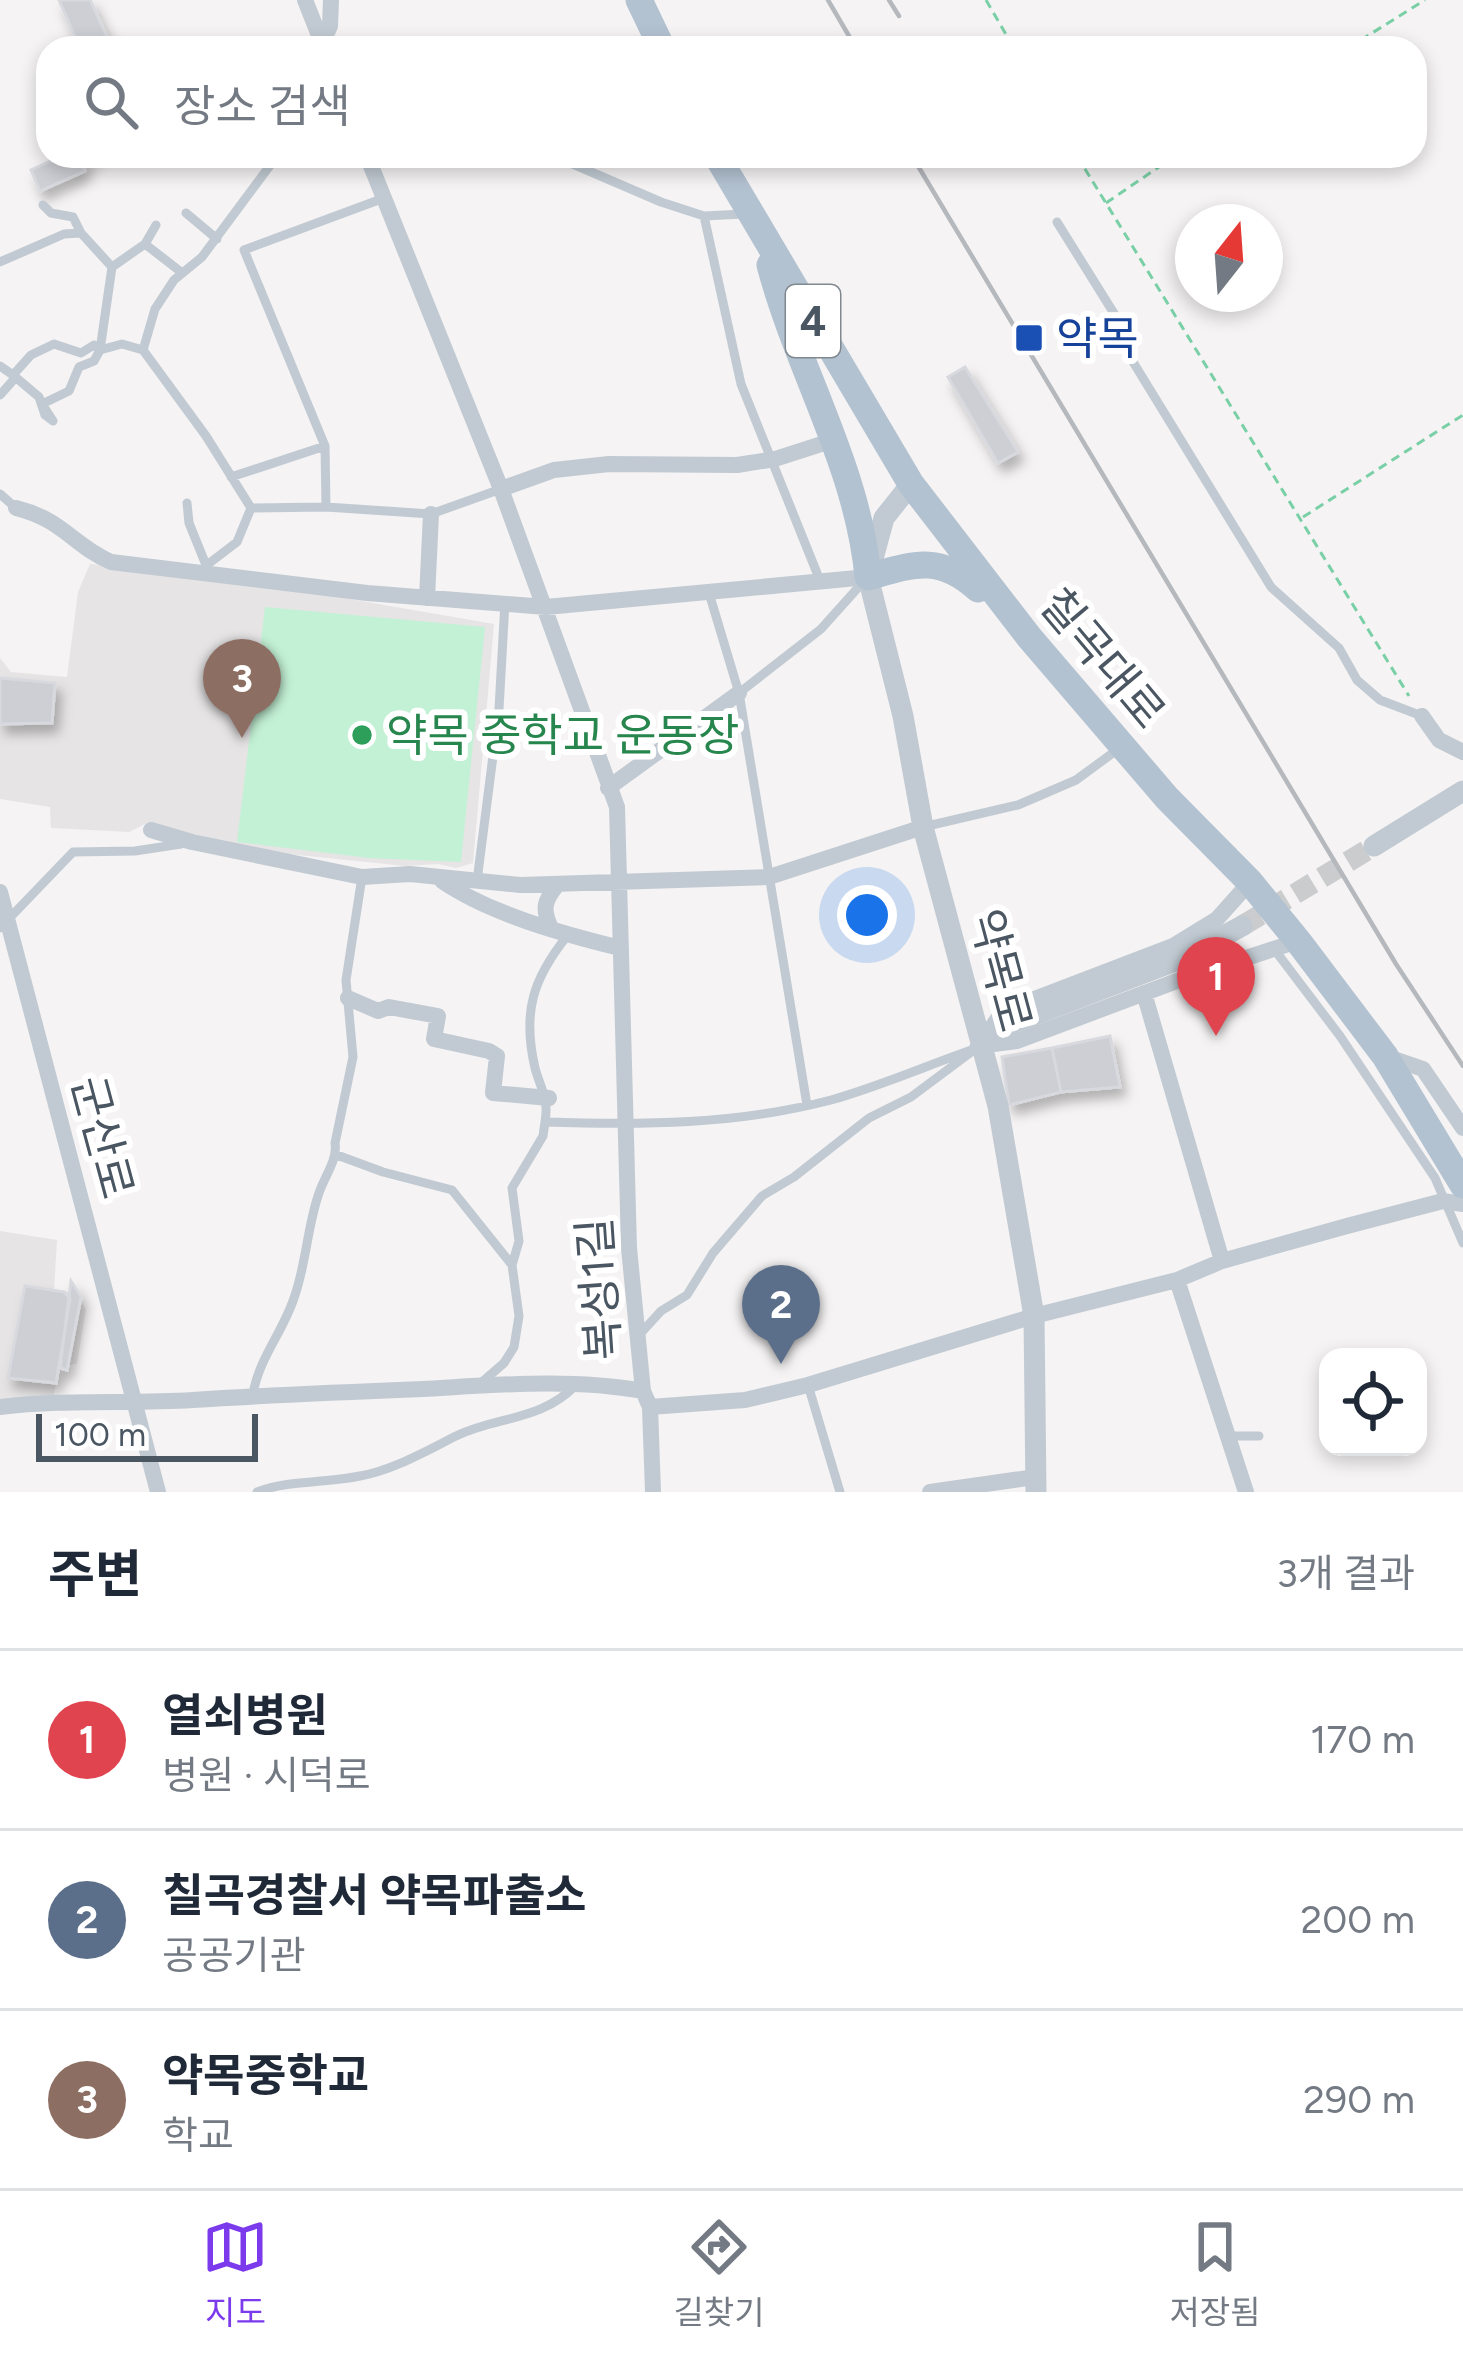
<!DOCTYPE html>
<html lang="ko">
<head>
<meta charset="utf-8">
<style>
	body { margin:0; font-family:Figtree,"Noto Sans KR",sans-serif; background:#f6f6f7; color:#1f2937 }
	.controls { position:absolute; right:36px; bottom:36px; display:grid; overflow:hidden; border-radius:24px; box-shadow:0 6px 18px #0003 }
	.controls button { width:108px; height:108px; display:grid; place-items:center; padding:0; border:0; border-bottom:3px solid #e0e1e3; background:#fff; color:#1f2937; font:60px sans-serif }
	.compass { position:absolute; left:1175px; top:204px; width:108px; height:108px; border-radius:50%; background:#fff; box-shadow:0 6px 18px #0003; rotate:17deg }
	.scale { position:absolute; left:36px; bottom:30px; width:222px; box-sizing:border-box; padding-left:12px; border:6px solid #4a5661; border-top:0; font-size:33px; line-height:42px; white-space:nowrap; color:#4a5661; -webkit-text-stroke:9px #fff; paint-order:stroke }
	.you { position:absolute; left:867px; top:915px; width:42px; height:42px; margin:-30px; border:9px solid #fff; border-radius:50%; background:#1a73e8; box-shadow:0 0 0 18px #1a73e833 }
	.badge { display:grid; place-items:center; width:78px; height:78px; border-radius:50%; background:#7c3aed; color:#fff; font-size:39px; font-weight:700 }
	.pin { position:absolute; translate:-50% -99px; filter:drop-shadow(0 3px 6px #0008) }
	.pin::after { content:''; position:absolute; top:63px; width:42px; height:36px; background:inherit; clip-path:polygon(0 0,100% 0,50% 100%) }
	.list { margin:0; padding:0; list-style:none }
	h2 { display:flex; justify-content:space-between; align-items:center; height:156px; margin:0; padding:0 48px; font-size:51px }
	h2 small { font-size:39px; font-weight:400; color:#747a83 }
	.list li { display:grid; grid-template-columns:78px 1fr auto; gap:36px; align-items:center; box-sizing:border-box; height:180px; padding:0 48px; border-top:3px solid #e0e1e3 }
	.list b { display:block; font-size:45px; white-space:nowrap }
	.list p { margin:0; font-size:39px; white-space:nowrap; color:#747a83 }
	.list em { font-size:39px; font-style:normal; color:#747a83 }
	.icon { flex:none; width:66px; height:66px; fill:none; stroke:currentColor; stroke-width:2; stroke-linecap:round; stroke-linejoin:round }
	.map { position:relative; flex:none; width:1463px; height:1492px; overflow:hidden }
	.search { position:absolute; background:#fff; box-shadow:0 6px 18px #0003; left:36px; right:36px; top:36px; height:132px; display:flex; align-items:center; gap:30px; box-sizing:border-box; padding:0 42px; border-radius:36px; color:#747a83; font-size:45px }
	.sheet { height:696px; background:#fff }
	nav { display:flex; justify-content:space-around; align-items:center; box-sizing:border-box; height:168px; border-top:3px solid #e0e1e3; background:#fff; font-size:33px; color:#747a83 }
	nav a { display:grid; justify-items:center; gap:6px }
	nav .on { color:#7c3aed }
	.map>svg:first-child { display:block }
	.education { fill:#e6e4e5 }
	.green { fill:#c3f1d5 }
	.building { fill:#cdcfd5; stroke:#d7d9de; stroke-width:3; filter:url(#shadow) }
	.lines { fill:none; stroke-linecap:round; stroke-linejoin:round }
	.tertiary-tunnel { stroke:#caccce; stroke-width:21; stroke-dasharray:21 10; stroke-linecap:butt }
	.path { stroke:#7ad0a6; stroke-width:3; stroke-dasharray:9 6; stroke-linecap:butt }
	.service { stroke:#c1cad2; stroke-width:9 }
	.minor { stroke:#c1cad2; stroke-width:16 }
	.tertiary { stroke:#c1cad2; stroke-width:21 }
	.primary { stroke:#b3c2d1; stroke-width:27 }
	.rail { stroke:#b5b8bd; stroke-width:4.5 }
	.transit-dot { fill:#1a4fb4; stroke:#fff; stroke-width:4.5 }
	.leisure-dot { fill:#2e9e5b; stroke:#fff; stroke-width:4.5 }
	.labels { text-anchor:middle; stroke-width:12; stroke-linejoin:round; paint-order:stroke }
	.shield { fill:#fff; stroke:#808990; stroke-width:3 }
	.shield-label { font-size:42px; font-weight:bold; fill:#4a5661 }
	.transit-label { font-size:45px; fill:#164399; stroke:#fff; text-anchor:start }
	.street-label { font-size:45px; fill:#4a5661; stroke:#fff }
	.leisure-label { font-size:45px; fill:#27864d; stroke:#fff; text-anchor:start }
</style>
</head>
<body>
<div class="map">
<svg width="1463" height="1492" viewBox="0 0 1463 1492">
	<defs>
		<filter id="shadow"><feDropShadow dx="5.5" dy="9" stdDeviation="6" flood-color="#0004"/></filter>
	</defs>
	<rect width="100%" height="100%" fill="#f5f3f3"/>
	<path class="education" d="M90 564 315 593 494 624 473 863 456 868 438 864 405 866 269 852 147 823 129 832 51 828 50 807 0 799V658L11 672 67 677 78 592Z
		M0 1231 57 1240 54 1290 77 1294 86 1309 77 1364 59 1366 53 1400 0 1406Z"/>
	<path class="green" d="M265 607 485 627 461 862 369 858 237 842Z"/>
	<path class="building" d="M59 0H90L112 48H80Z
		M62 156H95L81 162 85 171 40 191 31 170Z
		M965 367 1018 452 998 463 948 377Z
		M0 678 55 683 52 723 0 724Z
		M1110 1036 1120 1087 1061 1092 1052 1048Z
		M1052 1048 1061 1092 1009 1105 1002 1057Z
		M71 1281 81 1297 67 1370 60 1368Z
		M25 1286 64 1292 70 1299 56 1383 8 1378Z"/>
	<g class="lines">
		<path class="tertiary-tunnel" d="M1242 926 1374 846"/>
		<path class="path" d="M986 0 1014 48
			M1348 48 1425 0
			M1077 156 1409 696
			M1106 203 1175 156
			M1303 517 1463 415"/>
		<path class="service" d="M554 156 661 202 704 216 744 214
			M43 205 51 213 73 217 81 233 112 267 100 350 122 344 143 350 155 309 174 280 202 257 277 156
			M186 213 217 239
			M704 216 741 384 821 583
			M1057 222 1115 315 1130 357 1271 587 1339 648 1357 680 1380 700 1422 716
			M145 244 156 225
			M0 262 64 234 81 233
			M112 267 145 244 181 272
			M143 350 206 436 251 508 326 507 431 514 501 489
			M0 366 13 375 31 355 54 344 81 353 94 345 100 350
			M13 375 39 397 45 415 53 421 42 404 69 391 79 367 94 361 100 350
			M0 395 16 377
			M231 477 325 446
			M0 494 16 508
			M187 503 189 523 206 565
			M326 507 325 446 244 250 384 198
			M199 571 237 542 251 508
			M709 593 739 693 807 1105
			M739 693 821 629 864 581
			M923 827 1018 805 1076 780 1121 747
			M477 881 499 709 505 602
			M0 928 73 852 135 851 181 844
			M1274 949 1340 1036 1435 1178 1463 1243
			M545 1122C549 1098 541 1090 535 1068 522 1012 533 978 568 935
			M337 1155 383 1172 452 1190 512 1265
			M640 1334 661 1311 687 1295 713 1253 762 1196 794 1177 869 1118 911 1097 970 1053
			M481 1383 504 1363 514 1347 519 1316 512 1265 519 1241 512 1188 543 1136 545 1122C642 1125 736 1125 831 1100 881 1086 930 1064 980 1047
			M808 1385 840 1492
			M253 1394C259 1358 283 1332 294 1298 306 1265 307 1229 318 1196 323 1178 338 1161 335 1143L353 1057 346 980 362 877
			M1227 1436H1259
			M257 1492C289 1480 326 1483 360 1476 393 1470 426 1451 456 1436 498 1416 541 1421 576 1385"/>
		<path class="minor" d="M305 0 324 48
			M322 43 330 26 331 0
			M367 156 501 489 617 807 629 1248 643 1391 650 1407 653 1492
			M501 489 554 470 609 464 737 465 775 459 834 440
			M16 508C64 520 72 545 111 562L367 593 546 607 868 577
			M427 598 431 514
			M1422 716 1439 740 1463 752
			M608 788 739 693
			M151 830 192 842 362 877 410 874 520 885 769 877 923 827
			M442 881C490 914 563 934 620 948
			M0 892 158 1492
			M550 926C542 908 545 900 557 885
			M1144 993 1222 1261
			M348 998 378 1011 389 1007 438 1016 434 1039 489 1051 497 1056 493 1093 549 1098
			M984 1039 1003 1011 1173 946 1217 919 1250 882
			M986 1045 1017 1041 1182 979 1298 941
			M1385 1056 1423 1069 1463 1128
			M1177 1280 1246 1492
			M0 1407C65 1399 128 1404 193 1400 270 1395 346 1392 423 1389 495 1385 572 1378 643 1391
			M650 1407 745 1400 808 1385 1034 1316 1177 1280 1222 1261 1347 1226 1443 1201 1463 1204
			M930 1492 1035 1477"/>
		<path class="tertiary" d="M911 484 884 518 868 577 903 716 923 827 998 1106 1034 1316 1036 1492
			M1374 846 1463 791
			M980 1047 1013 1023 1183 958 1242 926"/>
		<path class="primary" d="M639 0 662 48
			M717 156 911 484 1029 637 1167 798 1250 882 1298 941 1385 1056 1463 1185
			M770 265C798 371 858 467 868 577 914 564 939 554 978 589"/>
		<path class="rail" d="M828 0 856 48
			M889 0 899 16
			M912 156 1396 964 1463 1066"/>
	</g>
	<rect class="transit-dot" x="1014" y="323" width="30" height="30" rx="6"/>
	<circle class="leisure-dot" cx="362" cy="735" r="12"/>
	<g class="labels">
		<rect class="shield" x="786" y="285" width="54" height="72" rx="9"/>
		<g class="shield-label">
			<text x="813" y="336">4</text>
		</g>
		<g class="transit-label">
			<text x="1056" y="354">약목</text>
		</g>
		<g class="street-label">
			<text transform="translate(1103 658) rotate(50)" y="16">칠곡대로</text>
			<text transform="translate(1001 970) rotate(75)" y="16">약목로</text>
			<text transform="translate(103 1137) rotate(75)" y="16">군산로</text>
			<text transform="translate(599 1289) rotate(-94)" y="16">복성1길</text>
		</g>
		<g class="leisure-label">
			<text x="386" y="751">약목 중학교 운동장</text>
		</g>
	</g>
</svg>
<div class="controls">
<button><svg class="icon" aria-label="locate" viewBox="0 0 24 24"><circle cx="12" cy="12" r="6"/><path d="M12 2v4M12 18v4M2 12h4M18 12h4"/></svg></button>
</div>
<svg class="compass" viewBox="-18 -18 36 36"><path d="M0-13l5 13h-10z" fill="#e53935"/><path d="M0 13l5-13h-10z" fill="#747a83"/></svg>
<div class="scale">100 m</div>
<div class="you"></div>
<div class="pin badge" style="left:1216px;top:1036px;background:#e0444e">1</div>
<div class="pin badge" style="left:781px;top:1364px;background:#5c6f8a">2</div>
<div class="pin badge" style="left:242px;top:738px;background:#8d6e63">3</div>
<div class="search"><svg class="icon" aria-label="search" viewBox="0 0 24 24"><circle cx="10" cy="10" r="6"/><path d="M15 15l6 6"/></svg>장소 검색</div>
</div>
<section class="sheet">
<h2>주변<small>3개 결과</small></h2>
<ul class="list">
<li><span class="badge" style="background:#e0444e">1</span><div><b>열쇠병원</b><p>병원 · 시덕로</p></div><em>170 m</em></li>
<li><span class="badge" style="background:#5c6f8a">2</span><div><b>칠곡경찰서 약목파출소</b><p>공공기관</p></div><em>200 m</em></li>
<li><span class="badge" style="background:#8d6e63">3</span><div><b>약목중학교</b><p>학교</p></div><em>290 m</em></li>
</ul>
</section>
<nav>
<a class="on"><svg class="icon" aria-label="map" viewBox="0 0 24 24"><path d="M3 6l6-2 6 2 6-2v14l-6 2-6-2-6 2zM9 4v14M15 6v14"/></svg>지도</a>
<a><svg class="icon" aria-label="directions" viewBox="0 0 24 24"><path d="M12 3l9 9-9 9-9-9zM9 14v-3h6M13 9l2 2-2 2"/></svg>길찾기</a>
<a><svg class="icon" aria-label="saved" viewBox="0 0 24 24"><path d="M7 4h10v16l-5-4-5 4z"/></svg>저장됨</a>
</nav>
</body>
</html>
